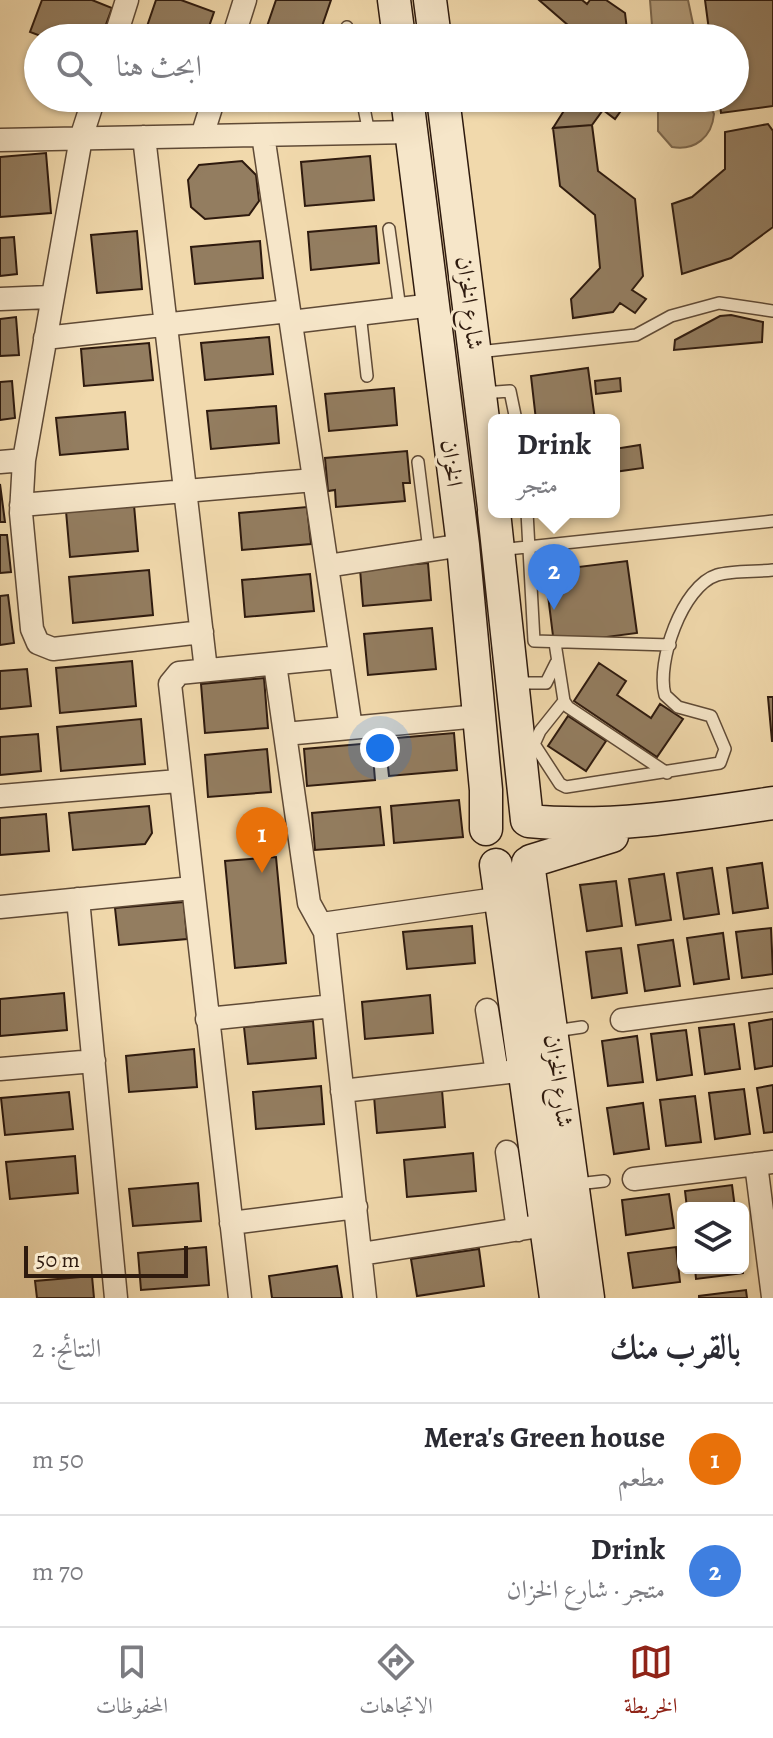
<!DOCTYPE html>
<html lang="ar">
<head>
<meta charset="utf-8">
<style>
	body { margin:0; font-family:Alegreya,Amiri,serif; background:#f2f2f3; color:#2b2b33; direction:rtl }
	.controls { position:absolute; right:24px; bottom:24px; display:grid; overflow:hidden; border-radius:12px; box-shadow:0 2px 6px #0004 }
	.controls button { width:72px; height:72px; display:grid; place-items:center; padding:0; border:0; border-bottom:2px solid #e1e1e2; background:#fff; color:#2b2b33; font:40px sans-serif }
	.scale { position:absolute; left:24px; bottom:20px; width:164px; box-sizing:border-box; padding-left:8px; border:4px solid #2e1a0e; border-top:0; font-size:22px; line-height:28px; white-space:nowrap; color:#2e1a0e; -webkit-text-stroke:6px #f6e6c9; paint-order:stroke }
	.you { position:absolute; left:380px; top:748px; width:28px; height:28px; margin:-20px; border:6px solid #fff; border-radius:50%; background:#1a73e8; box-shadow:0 0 0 12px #1a73e833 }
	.badge { display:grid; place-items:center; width:52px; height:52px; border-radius:50%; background:#8f2418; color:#fff; font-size:26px; font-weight:700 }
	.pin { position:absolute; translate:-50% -66px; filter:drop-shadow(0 2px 4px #0008) }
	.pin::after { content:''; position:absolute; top:42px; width:28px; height:24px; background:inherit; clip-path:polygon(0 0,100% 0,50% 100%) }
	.popup { position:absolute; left:488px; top:414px; width:132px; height:104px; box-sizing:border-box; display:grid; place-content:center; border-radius:12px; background:#fff; filter:drop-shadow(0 2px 6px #0005); font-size:26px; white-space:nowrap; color:#7c7c81 }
	.popup b { font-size:30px; color:#2b2b33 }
	.popup::after { content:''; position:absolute; left:50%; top:100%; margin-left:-16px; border:16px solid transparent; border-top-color:#fff }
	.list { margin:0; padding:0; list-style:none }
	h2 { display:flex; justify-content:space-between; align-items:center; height:104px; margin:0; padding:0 32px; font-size:34px }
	h2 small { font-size:26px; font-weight:400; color:#7c7c81 }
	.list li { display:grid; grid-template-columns:52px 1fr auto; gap:24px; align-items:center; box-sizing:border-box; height:112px; padding:0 32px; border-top:2px solid #e1e1e2 }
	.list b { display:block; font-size:30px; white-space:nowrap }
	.list p { margin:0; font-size:26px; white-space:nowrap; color:#7c7c81 }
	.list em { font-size:26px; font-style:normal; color:#7c7c81 }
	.icon { flex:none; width:44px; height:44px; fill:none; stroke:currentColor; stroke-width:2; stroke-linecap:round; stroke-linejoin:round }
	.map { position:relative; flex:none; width:773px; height:1298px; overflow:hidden; direction:ltr }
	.search { position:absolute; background:#fff; box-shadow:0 2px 6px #0004; left:24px; right:24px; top:24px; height:88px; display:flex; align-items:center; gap:20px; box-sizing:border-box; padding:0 28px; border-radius:44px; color:#7c7c81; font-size:30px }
	.sheet { height:328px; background:#fff }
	nav { display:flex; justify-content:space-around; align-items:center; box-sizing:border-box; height:112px; border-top:2px solid #e1e1e2; background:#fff; font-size:22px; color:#7c7c81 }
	nav a { display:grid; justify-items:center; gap:4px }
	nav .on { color:#8f2418 }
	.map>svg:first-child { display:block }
	.water { fill:#af9876; stroke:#7b664c; stroke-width:2 }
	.building { fill:#937d60; stroke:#2e1a0e; stroke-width:2 }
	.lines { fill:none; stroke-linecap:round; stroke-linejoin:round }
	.service-casing { stroke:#5f4a36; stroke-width:14 }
	.minor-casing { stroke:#5f4a36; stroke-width:25 }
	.secondary-casing { stroke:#2e1a0e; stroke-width:35 }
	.service { stroke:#f6e6c9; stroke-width:11 }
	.minor { stroke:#f6e6c9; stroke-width:22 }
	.secondary { stroke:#f6e6c9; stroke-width:32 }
	.labels { text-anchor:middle; stroke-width:6; stroke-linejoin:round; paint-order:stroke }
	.street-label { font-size:24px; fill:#2e1a0e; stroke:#f6e6c9 }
</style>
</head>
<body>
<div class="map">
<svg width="773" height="1298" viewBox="0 0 773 1298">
	<rect width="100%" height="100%" fill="#f1d9ac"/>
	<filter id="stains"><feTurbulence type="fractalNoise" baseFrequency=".0025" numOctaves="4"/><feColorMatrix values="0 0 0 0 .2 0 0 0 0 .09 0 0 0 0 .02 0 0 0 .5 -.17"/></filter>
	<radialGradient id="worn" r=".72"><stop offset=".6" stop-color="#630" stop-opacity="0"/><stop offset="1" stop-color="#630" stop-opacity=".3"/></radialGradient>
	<path class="water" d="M650 0H688L696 38H653Z
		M658 98H707L714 114C712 137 695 151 672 147L658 131Z"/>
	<path class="building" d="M42 0H92L112 8 101 38H46L30 32Z
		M156 0H181L214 12 205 38H143Z
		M276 0H331L318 38H263Z
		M539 0H582L587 4 590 0H606L625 13 628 38H577V33Z
		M705 0H773V106L721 113 719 98H735V38H710Z
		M572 98H630L615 119 603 110 592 125 553 128Z
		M768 124 773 131V227L731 258 682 274 672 204 692 197 725 169V132Z
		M592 125 598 171 635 199 643 276 632 290 646 299 635 313 620 303 613 312 573 318 571 299 600 268 595 215 560 186 553 128Z
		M46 153 51 213 0 217V157Z
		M370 156 374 200 305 206 301 162Z
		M242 161 256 175 259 201 249 215 205 219 191 207 188 180 199 165Z
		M376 226 379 263 311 270 308 232Z
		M137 231 142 289 97 293 91 235Z
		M14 237 17 274 0 276V238Z
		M260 241 263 278 195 284 191 247Z
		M731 315 763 322 762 342 674 350 675 340 720 316Z
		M16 317 19 355 0 356V319Z
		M269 337 273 374 205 380 201 343Z
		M149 343 153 380 84 386 81 349Z
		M588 368 595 420H536L531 376Z
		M620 378 621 391 596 394 595 381Z
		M12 381 15 418 0 420V382Z
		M394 388 397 425 329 431 325 394Z
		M276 406 279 443 211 449 207 411Z
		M125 412 128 449 60 455 56 418Z
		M640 445 643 468 614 472V449Z
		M407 451 410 483H403L405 501 336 507 335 490 328 491 325 458Z
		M0 484 5 522H0Z
		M134 505 138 551 70 557 66 511Z
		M307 507 311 544 242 550 239 513Z
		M0 535H7L11 572 0 573Z
		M627 561 637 633 554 644 545 571Z
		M428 563 431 600 363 606 360 569Z
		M149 570 153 615 73 623 69 577Z
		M310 574 314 611 245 617 242 580Z
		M8 595 14 643 0 645V596Z
		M432 628 436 669 368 675 364 634Z
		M132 661 136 706 60 713 56 668Z
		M599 663 626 681 617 695 651 718 660 704 683 719 657 757 574 701Z
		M27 669 31 706 0 709V671Z
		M264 678 268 728 205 733 201 684Z
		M768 697H773V741H772Z
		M568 716 606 741 586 771 548 746Z
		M141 719 145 764 61 771 57 727Z
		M454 733 457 770 389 776 385 739Z
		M38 734 41 771 0 775V737Z
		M372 743 375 780 307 786 304 749Z
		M267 749 271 792 208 797 205 755Z
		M459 800 463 837 394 843 391 806Z
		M149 806 152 833 145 844 73 850 69 813Z
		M380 807 384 845 315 850 312 813Z
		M46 814 49 851 0 855V818Z
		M276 857 286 963 235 968 225 861Z
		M762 863 768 908 733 913 727 868Z
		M712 868 719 914 684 919 677 873Z
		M664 874 671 920 636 925 629 879Z
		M616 881 622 926 587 931 580 885Z
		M184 902 187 939 119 945 115 908Z
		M472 926 475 963 407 969 403 932Z
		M771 928 773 974 742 978 736 932Z
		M723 933 729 979 694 984 687 938Z
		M673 940 680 986 645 991 638 945Z
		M621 948 627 993 592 998 586 952Z
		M64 993 67 1030 0 1036V999Z
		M430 995 433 1033 365 1039 362 1002Z
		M773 1019V1066L755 1069 749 1023Z
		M313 1021 316 1058 248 1064 244 1027Z
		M734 1024 740 1069 705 1074 699 1028Z
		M686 1030 692 1075 657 1080 651 1034Z
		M637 1036 643 1082 608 1086 602 1041Z
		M194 1049 197 1087 129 1092 126 1056Z
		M773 1085V1132L764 1133 757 1088Z
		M321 1086 324 1124 256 1129 253 1092Z
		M744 1089 750 1134 715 1139 709 1093Z
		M442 1090 445 1127 377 1133 374 1096Z
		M69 1092 73 1129 5 1135 1 1098Z
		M695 1096 701 1142 666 1146 660 1100Z
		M643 1103 649 1149 614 1154 607 1108Z
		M473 1153 476 1191 407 1197 404 1160Z
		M75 1156 78 1193 10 1199 6 1162Z
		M198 1183 201 1221 133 1226 129 1189Z
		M732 1185 735 1208H687L685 1191Z
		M669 1194 674 1228 626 1235 622 1200Z
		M206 1247 209 1285 141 1290 138 1253Z
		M676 1247 680 1282 633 1288 628 1253Z
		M479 1249 484 1286 417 1296 411 1259Z
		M337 1266 342 1298H272L269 1276Z
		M695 1268H743V1273L696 1279Z
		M92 1276 94 1298H37L35 1281Z
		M746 1290 747 1298H699V1296Z"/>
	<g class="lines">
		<g class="service-casing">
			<path id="service" d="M347 27 349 38
				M362 98 369 133
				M389 229 400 309
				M360 313 367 376
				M478 352 636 335 671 316 719 303 773 311
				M482 393 510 391 516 420
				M418 462 429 550
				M527 512 534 641 670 645
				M499 550 773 521
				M555 643 564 701 568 707 667 773
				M515 678 527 683H546L556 663
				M534 744 560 784 566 787 720 763 725 749 711 716 678 707 665 695C656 663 682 586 717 575 733 570 756 572 773 570
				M531 751 540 731 564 701
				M555 1031 582 1027
				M577 1184 604 1181"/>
		</g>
		<g class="minor-casing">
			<path id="minor" d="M115 38 127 0
				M233 38 245 0
				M94 98 81 138 24 460 21 513 32 629 38 643 53 649 202 632
				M263 135 351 728
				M202 136 214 98
				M144 137 206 670
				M0 140 411 132
				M0 299 50 297
				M291 322 433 305
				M45 338 289 311
				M0 462 24 460
				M21 505 314 480
				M327 566 463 545
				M275 664 309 903 325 932 365 1298
				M285 734 479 716
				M0 796 178 781
				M78 899 116 1298
				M0 907 192 888
				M322 924 503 898
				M487 1010 497 1073
				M207 1019 333 1006
				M622 1020 773 1000
				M0 1069 94 1061
				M342 1091 526 1070
				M507 1152 518 1230
				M756 1164 773 1297
				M634 1179 773 1162
				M231 1223 356 1207
				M361 1254 546 1225
				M240 1298 170 684 179 673 340 657"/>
		</g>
		<g class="secondary-casing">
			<path id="secondary" d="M394 0 399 38
				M430 0 435 38
				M407 98 463 545 486 790V829
				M443 98 494 508
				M494 512 527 820
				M529 821C609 829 694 815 773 803
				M531 861 612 836
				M528 863 588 1298
				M496 865 556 1298"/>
		</g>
		<use href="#service" class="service"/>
		<use href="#minor" class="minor"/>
		<use href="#secondary" class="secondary"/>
	</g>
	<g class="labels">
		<g class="street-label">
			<text transform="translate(470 303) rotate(83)" y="8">شارع الخزان</text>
			<text transform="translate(452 463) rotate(83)" y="8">الخزان</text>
			<text transform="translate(559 1081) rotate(82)" y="8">شارع الخزان</text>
		</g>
	</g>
	<rect width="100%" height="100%" filter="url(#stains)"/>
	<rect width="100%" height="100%" fill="url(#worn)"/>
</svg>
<div class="controls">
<button><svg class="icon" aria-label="layers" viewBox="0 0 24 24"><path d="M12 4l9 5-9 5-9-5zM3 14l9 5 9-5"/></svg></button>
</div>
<div class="scale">50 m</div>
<div class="you"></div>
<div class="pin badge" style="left:262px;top:873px;background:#e8710a">1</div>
<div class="pin badge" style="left:554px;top:610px;background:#3f7fe0">2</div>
<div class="popup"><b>Drink</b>متجر</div>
<div class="search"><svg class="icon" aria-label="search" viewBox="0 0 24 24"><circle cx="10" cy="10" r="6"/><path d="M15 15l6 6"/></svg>ابحث هنا</div>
</div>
<section class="sheet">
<h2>بالقرب منك<small>النتائج: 2</small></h2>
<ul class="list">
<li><span class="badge" style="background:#e8710a">1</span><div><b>Mera's Green house</b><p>مطعم</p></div><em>50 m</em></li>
<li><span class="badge" style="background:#3f7fe0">2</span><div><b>Drink</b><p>متجر · شارع الخزان</p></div><em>70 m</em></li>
</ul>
</section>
<nav>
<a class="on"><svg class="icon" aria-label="map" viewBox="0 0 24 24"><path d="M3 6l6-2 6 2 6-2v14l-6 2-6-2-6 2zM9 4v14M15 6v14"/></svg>الخريطة</a>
<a><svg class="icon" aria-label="directions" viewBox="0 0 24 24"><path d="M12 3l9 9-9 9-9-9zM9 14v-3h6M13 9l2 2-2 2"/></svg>الاتجاهات</a>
<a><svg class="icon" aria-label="saved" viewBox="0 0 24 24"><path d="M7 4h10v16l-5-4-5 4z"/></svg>المحفوظات</a>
</nav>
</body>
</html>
